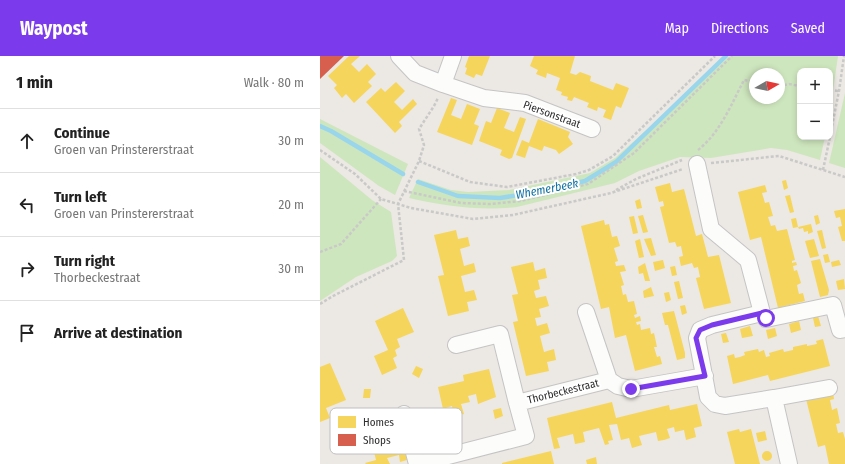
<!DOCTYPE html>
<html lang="en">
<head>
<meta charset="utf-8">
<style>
	body { margin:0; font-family:"Fira Sans Condensed",sans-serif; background:#f2f2f2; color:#222 }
	.controls { position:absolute; right:12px; top:12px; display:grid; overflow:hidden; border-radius:8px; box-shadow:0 2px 6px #0003 }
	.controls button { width:36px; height:36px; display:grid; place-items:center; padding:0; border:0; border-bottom:1px solid #e0e0e0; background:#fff; color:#222; font:20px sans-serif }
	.compass { position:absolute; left:429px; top:12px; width:36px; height:36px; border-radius:50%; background:#fff; box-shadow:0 2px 6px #0003; rotate:81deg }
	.stop { position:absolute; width:12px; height:12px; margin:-9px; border:3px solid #7c3aed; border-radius:50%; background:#fff }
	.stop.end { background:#7c3aed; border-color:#fff; box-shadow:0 1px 4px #0008 }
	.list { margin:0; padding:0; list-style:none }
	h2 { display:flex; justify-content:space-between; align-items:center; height:52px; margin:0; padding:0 16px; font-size:17px }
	h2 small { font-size:13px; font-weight:400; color:#767676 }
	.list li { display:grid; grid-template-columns:26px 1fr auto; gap:12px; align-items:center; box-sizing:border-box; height:64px; padding:0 16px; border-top:1px solid #e0e0e0 }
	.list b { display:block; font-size:15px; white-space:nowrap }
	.list p { margin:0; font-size:13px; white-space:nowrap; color:#767676 }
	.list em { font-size:13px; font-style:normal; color:#767676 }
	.icon { flex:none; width:22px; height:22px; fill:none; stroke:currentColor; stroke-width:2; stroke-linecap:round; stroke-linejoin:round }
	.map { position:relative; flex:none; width:525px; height:408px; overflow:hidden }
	header { display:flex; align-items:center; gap:24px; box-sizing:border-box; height:56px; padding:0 20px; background:#7c3aed; color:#fff }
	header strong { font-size:19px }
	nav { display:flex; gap:22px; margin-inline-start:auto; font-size:14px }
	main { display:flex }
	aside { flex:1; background:#fff }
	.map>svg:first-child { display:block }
	.green { fill:#cee6be; fill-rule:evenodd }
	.homes { fill:#f6d55c }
	.shops { fill:#d6604d }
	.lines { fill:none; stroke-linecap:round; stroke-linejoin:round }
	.stream { stroke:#99d6ec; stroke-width:4.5 }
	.street-casing { stroke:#c5c4c5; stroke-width:18 }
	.path { stroke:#c9c9c8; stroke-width:2.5; stroke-dasharray:3 2; stroke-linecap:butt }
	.street { stroke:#fcfcfb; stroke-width:16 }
	.route { stroke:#7c3aed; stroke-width:5 }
	.labels { text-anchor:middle; stroke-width:4; stroke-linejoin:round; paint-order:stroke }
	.street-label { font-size:11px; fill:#2e2e2e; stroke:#fff }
	.water-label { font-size:12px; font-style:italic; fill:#0d6fa3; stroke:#fff }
	.key { fill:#fff; stroke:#c0c0c0; stroke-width:1 }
	.key-label { font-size:11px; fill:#2e2e2e }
</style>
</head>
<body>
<header>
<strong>Waypost</strong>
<nav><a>Map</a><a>Directions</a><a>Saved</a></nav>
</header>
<main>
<aside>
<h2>1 min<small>Walk · 80 m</small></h2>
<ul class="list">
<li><svg class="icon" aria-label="ahead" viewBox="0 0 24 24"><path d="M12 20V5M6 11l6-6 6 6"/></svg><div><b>Continue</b><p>Groen van Prinstererstraat</p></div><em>30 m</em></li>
<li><svg class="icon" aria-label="left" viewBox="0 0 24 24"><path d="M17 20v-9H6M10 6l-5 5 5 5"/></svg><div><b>Turn left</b><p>Groen van Prinstererstraat</p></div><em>20 m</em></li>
<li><svg class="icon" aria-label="right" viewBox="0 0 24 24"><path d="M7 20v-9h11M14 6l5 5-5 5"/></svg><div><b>Turn right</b><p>Thorbeckestraat</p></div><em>30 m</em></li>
<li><svg class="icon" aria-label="arrive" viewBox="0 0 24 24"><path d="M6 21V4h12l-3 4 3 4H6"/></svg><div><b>Arrive at destination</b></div></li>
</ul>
</aside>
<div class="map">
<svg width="525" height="408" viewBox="0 0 525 408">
	<rect width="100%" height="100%" fill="#ece8e4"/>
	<path class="green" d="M410 0H518L510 56V15H480V81H505L500 104 467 94 451 92 391 102 360 101 319 115 295 127 197 151C160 155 125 150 89 142L98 123 131 134 148 136 189 134 270 117 295 102ZM435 18H459V42H435Z
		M525 37V112L509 107Z
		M0 63 88 108 75 139 59 130 0 87Z
		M0 101 52 144 71 156 77 200 72 205 36 221 0 245Z"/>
	<path class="homes" d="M29 0H40L31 8 39 16 47 8 56 18 48 26 52 30 34 47 26 38 22 42 14 32 17 29 8 20Z
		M149 0H170L162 20 156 18 154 22 145 18 147 12 145 11Z
		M214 0H255L250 17 256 19 260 16 271 20 270 25 293 34 296 27 309 32 301 52 296 50 291 64 283 61 286 54 278 51 277 55 267 51 269 47 254 41 252 45 247 44 248 41 241 39 242 36 236 34 240 22 227 17 226 22 216 18 218 14 210 10Z
		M76 26 85 35 74 46 82 54 93 43 97 48 79 66 82 70 75 77 46 46 61 32 65 36Z
		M131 42 137 44 131 59 141 63 147 48 160 53 154 68 159 70 152 89 117 76Z
		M177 52 190 57 184 72 194 76 200 61 206 63 192 102 189 103 180 99 182 94 159 85 166 65 171 67Z
		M218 63 250 76 248 81 253 88 239 98 236 94 224 90 222 95 209 90 205 102 196 99 202 84 209 87Z
		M466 124 468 132 464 134 462 125Z
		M350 127 352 136 364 133 376 180 382 178 388 201 399 199 411 247 384 253 376 222 380 221 378 211 374 212 372 207 361 210 359 201 363 200 361 190 357 191 355 186 349 187 340 151 344 150 343 145 339 146 335 131Z
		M445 129 447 136 442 137 445 147 449 146 453 160 448 161 451 170 455 169 457 175 467 173 475 204 472 205V207L476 206 477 209 473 210 474 215 477 214 481 227 477 229 478 234 479 238 483 237 485 245 458 252 441 181 430 184 418 136Z
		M470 139 474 156 470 157 465 140Z
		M320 143 322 152 317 153 315 145Z
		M525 153V185H522L518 171 522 170 520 161 516 162 514 155Z
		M323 159 328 176 323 177 318 160Z
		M498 159 500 167 496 169 494 160Z
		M314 160 318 177 313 178 309 161Z
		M476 162 478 171 473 172 471 163Z
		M284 164 285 169 289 168 292 181 297 180 300 190 294 192 298 205 295 206 296 210 304 209 306 215 300 216 304 229 301 230 303 239 306 238 308 246 314 245 317 258 314 259 315 262 320 260 321 265 316 266 317 269 320 268 321 274 330 272 331 278 334 277 337 291H334L337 301 340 300 342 308 315 315 306 279 295 282 289 251 281 253 261 170Z
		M491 168 493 176 488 178V175L484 176 483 172 479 173 478 171Z
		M136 174 138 183 148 181 149 186 150 190 140 193 144 210 154 207 156 216 141 220 145 236 154 234 157 244 147 246 149 255 128 260 118 220 124 219 114 179Z
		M502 174 506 192 502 193 497 175Z
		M331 182 336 199 331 200 324 183Z
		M320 183 324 201 319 202 315 185Z
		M494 183 499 200 490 202 485 185Z
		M508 198 510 206 505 207 503 199Z
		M500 203 509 234 508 239 500 241 491 205Z
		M343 204 345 212 335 215 333 206Z
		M519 204 521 209 512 211 511 206Z
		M213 206 215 215 225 212 227 222 218 224 220 233 214 235 216 242 226 240 229 250 219 253 221 261 215 262 217 270 227 267 230 277 220 280 224 296 234 293 236 304 227 306 229 315 206 320 193 266 198 265 192 239 198 238 191 211Z
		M325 207 330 225H325L323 217 319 218 318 211Z
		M355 210 357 219 352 220 350 211Z
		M524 223 525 233 518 234 516 225Z
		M359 225 363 242 358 243 354 226Z
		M331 231 334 240 324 242 323 235Z
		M349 236 351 244 346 246 344 237Z
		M365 249 367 257 362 259 360 250Z
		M83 252 94 276 77 283 80 291 75 294 77 300 73 302 77 312 62 319 54 300 68 294 55 265Z
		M354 255 365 297V302L357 304 348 269H345L342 257Z
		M498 260 501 270 495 271 493 262Z
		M479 265 481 274 471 277 469 268Z
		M430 270 433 280 422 282 420 273Z
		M455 272 457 280 448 283 446 274Z
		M406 277 409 286 403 287 401 278Z
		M503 283 510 310 450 325 448 319 413 328 407 300 414 298 415 302 420 301 425 299 424 296 438 293 439 296 444 294 446 301 450 300 449 297 463 293 464 296 473 294V291L487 288V290L497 288 496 285Z
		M10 307 26 344 6 352 10 362 0 366V311Z
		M96 310 103 313 99 322 92 318Z
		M169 313 176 341 158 348 156 338 148 340 150 346 141 348 144 358 134 360 132 350 123 353 118 331 144 325 143 319Z
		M44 333H51L50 342H43Z
		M513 336 514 343 510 344 512 354 517 352 520 367 516 368 518 377 523 376 525 383V408H509L505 389 498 391 486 343Z
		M292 346 296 362 349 349 350 354 377 348 382 370 374 372 376 381 366 384 364 374 355 376 354 371 347 373 350 382 344 384 338 385 336 376 319 380 322 389 312 392 309 382 301 384 297 368 289 369 293 384 288 385 289 388 285 389 279 372 263 376 265 386 255 388 253 378 237 382 240 392 234 393 227 362Z
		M181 352 183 360 175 363 173 354Z
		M419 373 420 376 431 373 440 408H415L407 376Z
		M445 375 447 384 438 386 436 377Z
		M64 377 65 385 75 382 77 394 84 392 87 404 80 406 79 399 67 402 70 408H46L45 407 56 404 52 388 59 387 57 379Z
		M231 395 234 408H182V407Z
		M442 400a5 5 0 1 1 10 0a5 5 0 1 1-10 0Z
		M276 401 277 408H267L266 404Z"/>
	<path class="shops" d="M0 0H24L0 23Z"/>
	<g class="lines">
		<path class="stream" d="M0 70 11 75 83 118
			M98 126 138 140 180 142 217 136 265 125 296 106 406 0"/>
		<g class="street-casing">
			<path id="street" d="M79 0 95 17 123 28
				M133 0 123 28 164 42 205 47 272 73
				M377 108 391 173 428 204 442 257 392 269 380 274 377 282 388 341 395 348 405 350 454 342 469 408
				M266 256 289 324
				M442 257 446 263 513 249 520 274 525 273
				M136 289 180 278 197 347
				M454 342 509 332
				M84 358 97 408
				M97 408 206 380 197 347 289 324 298 330 311 333 385 320"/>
		</g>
		<path class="path" d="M459 30 469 28 480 30
			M510 34 519 35
			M510 80 519 35 524 0
			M0 94 35 118 61 143 91 152 153 163 193 159 291 137 363 113
			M378 94C400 77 412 47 424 24L435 26
			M99 105 150 126 187 131 256 118 269 114 293 100 395 0
			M391 107 459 100 525 121
			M503 114 510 81
			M296 134 316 123 362 104
			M84 135 141 147 170 148 201 145 268 128 314 97 412 0
			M0 196 21 188 61 143
			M0 248 13 240 84 204 78 148 99 105 104 89 99 73 114 50 118 42"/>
		<use href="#street" class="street"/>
	</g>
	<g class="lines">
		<path class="route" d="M311 333 385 320 376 282 380 274 392 269 442 257 446 262"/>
	</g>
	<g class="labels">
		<g class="street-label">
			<text transform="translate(232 58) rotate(20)" y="4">Piersonstraat</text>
			<text transform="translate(243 335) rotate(-14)" y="4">Thorbeckestraat</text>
		</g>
		<g class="water-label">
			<text transform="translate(227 133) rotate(-11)" y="4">Whemerbeek</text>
		</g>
	</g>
	<rect x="10" y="352" width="132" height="46" rx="6" class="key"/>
	<rect x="18" y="360" width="18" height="12" fill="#f6d55c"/>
	<rect x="18" y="378" width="18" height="12" fill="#d6604d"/>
	<g class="key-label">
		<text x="43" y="370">Homes</text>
		<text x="43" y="388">Shops</text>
	</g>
</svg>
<div class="controls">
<button>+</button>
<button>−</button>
</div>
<svg class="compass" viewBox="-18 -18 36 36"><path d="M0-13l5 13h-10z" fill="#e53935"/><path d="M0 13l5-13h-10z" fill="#767676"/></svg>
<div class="stop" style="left:446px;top:262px"></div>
<div class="stop end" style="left:311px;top:333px"></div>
</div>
</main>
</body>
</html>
